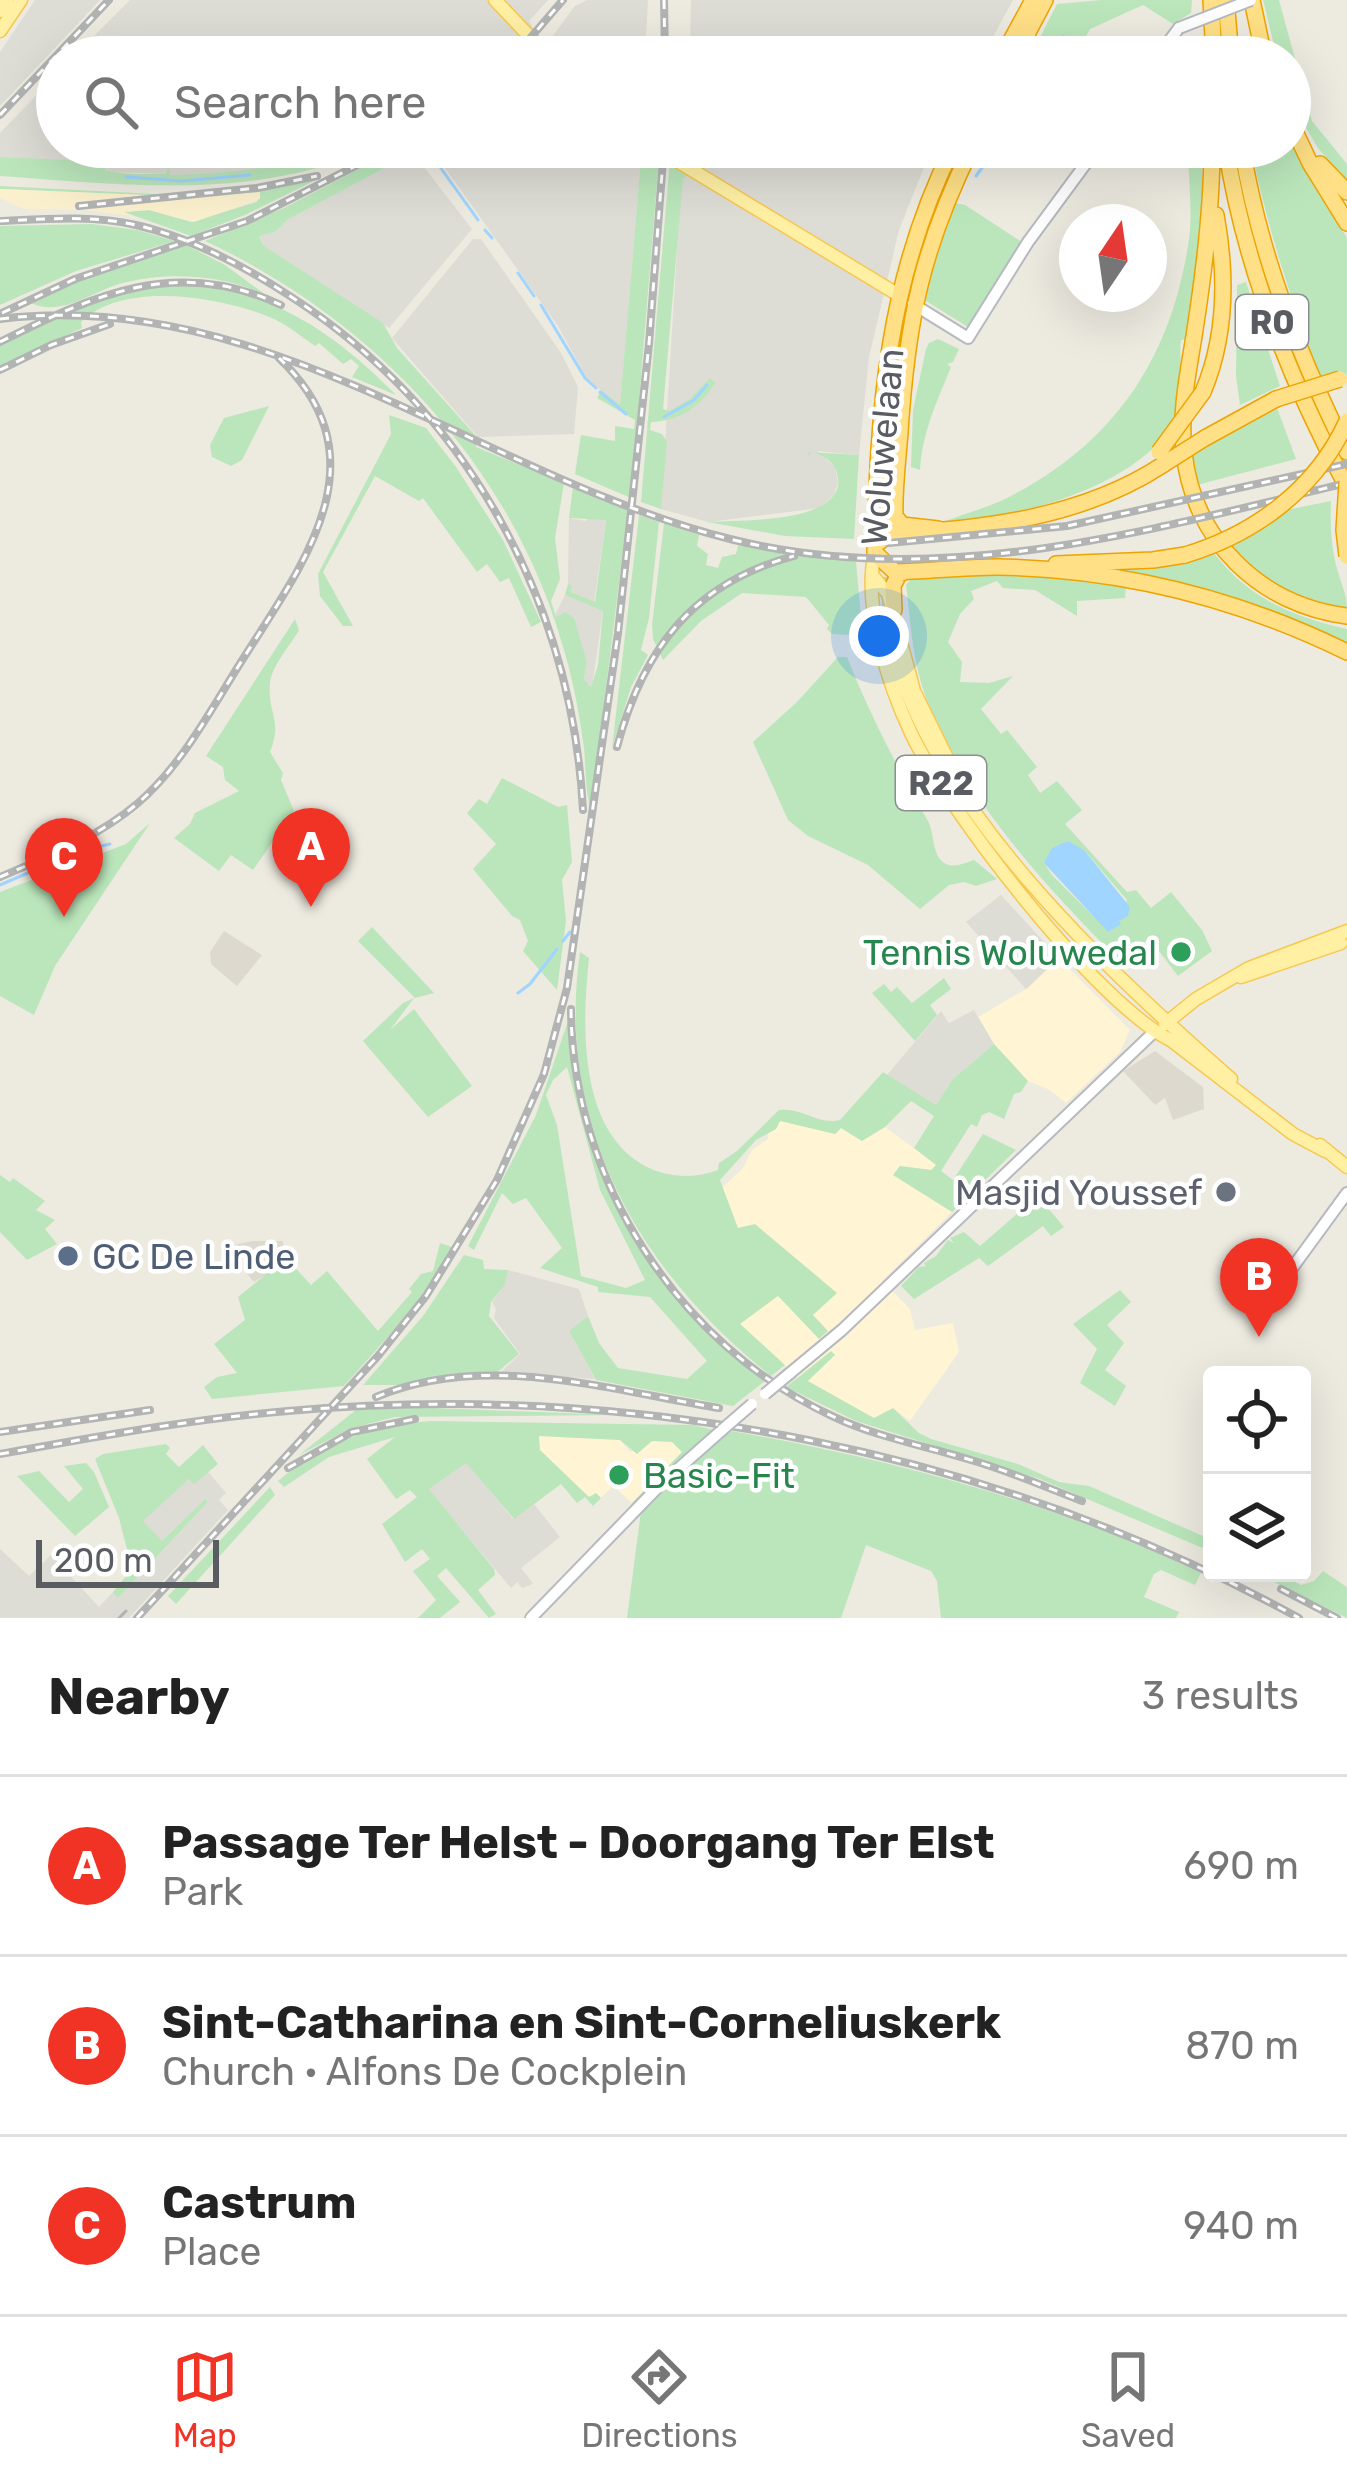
<!DOCTYPE html>
<html lang="en">
<head>
<meta charset="utf-8">
<style>
	body { margin:0; font-family:Rubik,sans-serif; background:#f6f6f6; color:#222 }
	.controls { position:absolute; right:36px; bottom:36px; display:grid; overflow:hidden; border-radius:12px; box-shadow:0 12px 48px #0002 }
	.controls button { width:108px; height:108px; display:grid; place-items:center; padding:0; border:0; border-bottom:3px solid #e0e0e0; background:#fff; color:#222; font:60px sans-serif }
	.compass { position:absolute; left:1059px; top:204px; width:108px; height:108px; border-radius:50%; background:#fff; box-shadow:0 12px 48px #0002; rotate:13deg }
	.scale { position:absolute; left:36px; bottom:30px; width:183px; box-sizing:border-box; padding-left:12px; border:6px solid #595d62; border-top:0; font-size:33px; line-height:42px; white-space:nowrap; color:#595d62; -webkit-text-stroke:9px #fff; paint-order:stroke }
	.you { position:absolute; left:879px; top:636px; width:42px; height:42px; margin:-30px; border:9px solid #fff; border-radius:50%; background:#1a73e8; box-shadow:0 0 0 18px #1a73e833 }
	.badge { display:grid; place-items:center; width:78px; height:78px; border-radius:50%; background:#f03324; color:#fff; font-size:39px; font-weight:700 }
	.pin { position:absolute; translate:-50% -99px; filter:drop-shadow(0 3px 6px #0008) }
	.pin::after { content:''; position:absolute; top:63px; width:42px; height:36px; background:inherit; clip-path:polygon(0 0,100% 0,50% 100%) }
	.list { margin:0; padding:0; list-style:none }
	h2 { display:flex; justify-content:space-between; align-items:center; height:156px; margin:0; padding:0 48px; font-size:51px }
	h2 small { font-size:39px; font-weight:400; color:#767676 }
	.list li { display:grid; grid-template-columns:78px 1fr auto; gap:36px; align-items:center; box-sizing:border-box; height:180px; padding:0 48px; border-top:3px solid #e0e0e0 }
	.list b { display:block; font-size:45px; white-space:nowrap }
	.list p { margin:0; font-size:39px; white-space:nowrap; color:#767676 }
	.list em { font-size:39px; font-style:normal; color:#767676 }
	.icon { flex:none; width:66px; height:66px; fill:none; stroke:currentColor; stroke-width:2; stroke-linecap:round; stroke-linejoin:round }
	.map { position:relative; flex:none; width:1347px; height:1618px; overflow:hidden }
	.search { position:absolute; background:#fff; box-shadow:0 12px 48px #0002; left:36px; right:36px; top:36px; height:132px; display:flex; align-items:center; gap:30px; box-sizing:border-box; padding:0 42px; border-radius:66px; color:#767676; font-size:45px }
	.sheet { height:696px; background:#fff }
	nav { display:flex; justify-content:space-around; align-items:center; box-sizing:border-box; height:168px; border-top:3px solid #e0e0e0; background:#fff; font-size:33px; color:#767676 }
	nav a { display:grid; justify-items:center; gap:6px }
	nav .on { color:#f03324 }
	.map>svg:first-child { display:block }
	.commercial { fill:#fff5d4 }
	.industrial { fill:#dddcd5 }
	.education { fill:#ddd9cf }
	.green { fill:#bbe6bb; fill-rule:evenodd }
	.sand { fill:#fbf0cd }
	.water { fill:#9fd5ff }
	.lines { fill:none; stroke-linecap:round; stroke-linejoin:round }
	.stream { stroke:#9fd5ff; stroke-width:3 }
	.primary-tunnel { stroke:#c8c7c0; stroke-width:12; stroke-dasharray:12 6; stroke-linecap:butt }
	.highway-tunnel { stroke:#c8c7c0; stroke-width:15; stroke-dasharray:15 8; stroke-linecap:butt }
	.secondary-casing { stroke:#b6bac0; stroke-width:14 }
	.primary-casing { stroke:#f7c850; stroke-width:15 }
	.highway-casing { stroke:#eea300; stroke-width:18 }
	.secondary { stroke:#fff; stroke-width:10 }
	.primary { stroke:#fff0a4; stroke-width:12 }
	.highway { stroke:#ffe086; stroke-width:15 }
	.tram { stroke:#b2b3b3; stroke-width:3 }
	.rail-casing { stroke:#b2b3b3; stroke-width:8 }
	.rail { stroke:#fff; stroke-width:3; stroke-dasharray:9; stroke-linecap:butt }
	.secondary-bridge-casing { stroke:#b6bac0; stroke-width:14; stroke-linecap:butt }
	.highway-bridge-casing { stroke:#eea300; stroke-width:18; stroke-linecap:butt }
	.secondary-bridge { stroke:#fff; stroke-width:10 }
	.highway-bridge { stroke:#ffe086; stroke-width:15 }
	.leisure-dot { fill:#2e9e5b; stroke:#fff; stroke-width:4.5 }
	.worship-dot { fill:#6b7280; stroke:#fff; stroke-width:4.5 }
	.service-dot { fill:#5c6f8a; stroke:#fff; stroke-width:4.5 }
	.labels { text-anchor:middle; stroke-width:9; stroke-linejoin:round; paint-order:stroke }
	.shield { fill:#fff; stroke:#8b8e91; stroke-width:3 }
	.shield-label { font-size:33px; font-weight:bold; fill:#595d62 }
	.street-label { font-size:36px; fill:#595d62; stroke:#fff }
	.leisure-label { font-size:36px; fill:#27864d; stroke:#fff; text-anchor:end }
	.worship-label { font-size:36px; fill:#5b616d; stroke:#fff; text-anchor:end }
	.service-label { font-size:36px; fill:#4e5e75; stroke:#fff; text-anchor:start }
</style>
</head>
<body>
<div class="map">
<svg width="1347" height="1618" viewBox="0 0 1347 1618">
	<rect width="100%" height="100%" fill="#edeae0"/>
	<path class="commercial" d="M1059 958 1130 1030 1120 1052 1066 1103 1050 1090 1028 1081 994 1044 978 1017 1028 988Z
		M779 1120 835 1134 841 1128 862 1141 885 1127 936 1164 932 1170 900 1166 893 1175 952 1212 882 1281 910 1309 915 1330 953 1323 959 1352 910 1421 893 1408 874 1418 798 1378 740 1324 778 1295 812 1315 738 1229 722 1188 743 1168 752 1150 768 1139V1132L776 1129Z
		M538 1436 620 1440 630 1452 652 1441 673 1442 683 1452 632 1503 613 1486 601 1498 596 1493 590 1498 539 1450Z"/>
	<path class="industrial" d="M35 0H100L0 106V52Z
		M130 0H548L529 21 535 32 525 42 517 37 496 56 73 57Z
		M587 0H648L645 57H557L546 45 575 6Z
		M691 0H1013L982 57H690Z
		M57 74V147H345L261 169 186 176 170 175 169 165 167 174 113 172 105 170 106 165 0 157V133Z
		M430 147H642L620 407 586 377 558 326Z
		M693 147H932L899 230 869 357 859 455 817 451 835 467 838 482 834 495 820 508 708 522 661 509 682 170Z
		M413 153 472 229 389 328 264 246 259 235 277 231 287 220Z
		M473 239H481L561 353 578 387 574 434 478 437 392 338Z
		M588 516 606 519 594 603 570 591 572 585 568 584 569 518 586 521Z
		M565 595 603 610 592 687 584 680 587 662 573 618H557L555 615Z
		M1001 895 1059 958 1026 989 966 922Z
		M974 1010 994 1044 952 1080 936 1105 887 1075 941 1011 949 1023Z
		M508 1270 579 1289 588 1316 569 1331 595 1379 500 1373 520 1354 494 1318 496 1309 492 1302 505 1285Z
		M466 1462 513 1519 534 1504 560 1537 521 1568 533 1583 530 1585 522 1588 517 1582 511 1588 428 1489Z
		M208 1472 226 1493 219 1500 228 1510 129 1618H0V1549L29 1576 51 1555 99 1607 113 1592 119 1597 208 1502 204 1500 161 1542 142 1520 189 1479 194 1483Z"/>
	<path class="education" d="M224 931 262 955 237 986 211 964 210 952Z
		M1155 1051 1203 1087 1204 1109 1173 1120 1165 1098 1155 1105 1123 1071Z
		M253 1241H283V1250L291 1260 254 1282 224 1247Z"/>
	<path class="green" d="M1101 0H1192L1191 13 1173 24 1143 5 1090 29 1074 57H1030L1057 4Z
		M1263 0H1279L1312 121 1347 164V182L1318 148 1291 102 1290 57H1277Z
		M1290 142 1347 238V375L1320 377C1291 301 1267 227 1251 147H1290Z
		M345 147H375C256 201 128 185 0 176V157L92 161 106 164 105 170C124 175 146 174 166 174L169 164 170 175C229 174 288 168 345 147Z
		M401 147H409L413 153 287 220 277 231 259 236 264 246 383 323 397 348 476 436V447L564 483 555 538 560 579 551 601 556 617 565 612 574 618 587 662 584 679 591 687 598 665 603 611 565 595 568 584 572 585 571 592 595 602 606 520 569 518 573 487 628 510 591 810C585 792 586 768 584 748 579 711 572 675 561 640 508 462 371 318 205 241L284 208Z
		M642 147 657 154 660 147 631 498 575 474 581 435 615 441V426L634 429 635 420 597 398 601 390 620 405Z
		M671 147H684V153H674L686 176 683 179 663 409 670 411 690 399 710 378 715 383C700 407 680 421 651 422L650 430 662 434 667 442 661 509 641 502Z
		M1188 147H1202V213L1187 339 1181 340C1178 364 1187 401 1174 423 1134 488 1017 519 946 521 966 513 987 508 1007 498 1114 444 1172 358 1189 239 1193 210 1188 177 1188 147Z
		M320 178 245 215 191 236 124 212 149 210 191 222 257 202 260 193 194 197 0 189V186L194 196 260 191Z
		M955 203 965 205 1022 242 968 327 926 301 922 293 936 245Z
		M92 224 137 230 175 241 76 271 0 305V226Z
		M186 245 225 265 266 295C221 274 166 271 119 284 90 293 61 317 31 303L76 282Z
		M1246 282 1280 386 1240 405 1236 376 1237 285Z
		M185 284C273 290 337 335 396 395L352 377 359 366 351 359 343 364 319 343 315 346C302 337 290 327 276 320 226 297 124 279 81 322L82 328 0 367V345C59 314 118 286 185 284Z
		M938 339 959 349 953 362 947 364 951 367C938 399 922 432 920 470L911 467 913 410 926 349 929 343Z
		M1276 405 1296 459 1197 485 1191 455Z
		M269 406 242 460 231 466 212 457 210 445 224 418Z
		M389 415 426 428 456 467 503 540 541 622 531 627 509 578 500 582 487 564 477 572 423 498 419 501 375 476 323 572 353 626H343L320 596 318 574 391 434Z
		M808 452 859 455 854 539 785 536 708 522C740 520 845 524 838 477 835 462 825 456 812 452L809 456Z
		M1331 501C1330 525 1331 549 1338 572 1342 586 1347 595 1347 610L1284 591 1229 548 1286 510Z
		M639 515 659 522 649 618 641 650 648 655 631 687 612 748Z
		M664 523 699 535 697 546 708 554 706 565 718 568 722 557 736 554 738 545 856 562 862 628 850 635 832 634 827 629 829 625 806 597 742 593 701 621 663 660 653 639 652 625Z
		M1214 553C1248 598 1293 617 1347 629V646C1266 605 1185 581 1095 570L1181 563Z
		M1011 573 1126 585 1125 598 1077 601V616L1035 590 1003 588 997 581 971 591 974 599 960 614 948 642 962 662 960 682 989 683 1013 676 981 709 1001 734 1007 730 1037 767 1028 775 1040 793 1057 781 1082 810 1065 824 1127 892 1136 890 1151 908 1171 892 1202 930 1212 951 1178 976 1149 938 1122 963C1047 889 954 788 922 686 912 653 910 618 906 585L914 576ZM1068 842 1084 850 1127 900 1119 922 1108 931 1052 875 1044 863Z
		M295 619 299 630C290 646 272 665 270 683 267 713 283 720 270 752L283 773 281 780 294 811 253 870 231 855 219 871 174 838 190 824 195 813 239 791 225 780 223 767 206 756Z
		M838 657H847C870 715 897 767 928 821 935 834 931 856 946 864 955 868 965 863 974 860L997 879 976 886 964 882 949 885 920 909 868 865 808 836 788 820 753 742 797 702Z
		M502 778 558 807 567 805 572 862 562 880 566 921 557 990 523 951 528 941 520 920 512 916 473 869 496 844 467 813 479 799 487 804Z
		M150 823 55 966 34 1015 0 996V892L126 844Z
		M372 927 434 993 415 998 358 941Z
		M580 952 589 958C582 1024 578 1130 645 1166 668 1178 695 1179 718 1170L719 1163 737 1151 779 1110C802 1107 817 1125 840 1120L883 1072 936 1105 952 1080 994 1044 1028 1081 1021 1092 1014 1094 1004 1119 989 1112 982 1115 977 1127 971 1124 941 1171 953 1180 983 1134 1016 1150 952 1212 893 1175 900 1166 931 1170 936 1165 914 1148 934 1116 911 1101 885 1127 862 1141 841 1128 835 1134 780 1121 776 1129 756 1140 720 1180 738 1228 755 1224 837 1293 813 1315 828 1331 819 1339 778 1296 740 1324 785 1365 771 1376C639 1271 555 1126 580 952Z
		M944 978 951 989 930 1005 937 1015 915 1041 872 993 884 984 891 992 897 987 912 1003Z
		M414 998 390 1030 414 1009 472 1086 428 1117 363 1041 403 1003Z
		M568 1021C581 1173 644 1288 765 1381L733 1406 596 1380 569 1331 588 1316 599 1343 618 1368 687 1379 707 1361 650 1297 598 1292V1287L540 1268 562 1248 526 1198 513 1204 502 1193 474 1250 468 1246 536 1115ZM567 1067 600 1190 645 1280 626 1288 581 1276 557 1125 546 1095 553 1080Z
		M0 1175 10 1182 13 1178 45 1201 36 1210 55 1220 45 1229 57 1244 27 1260 0 1232Z
		M1056 1180 1060 1183 1042 1201 1064 1227 1051 1236 1043 1226 988 1266 979 1258 914 1299 901 1286 919 1267 926 1266 924 1263 936 1256 948 1240 954 1243 950 1238 964 1232 980 1246Z
		M440 1243 455 1248 411 1311 344 1386 212 1399 204 1387 217 1377 237 1373 214 1344 245 1320 238 1297 286 1258 311 1285 327 1271 378 1331 412 1292 409 1289 421 1274 433 1271Z
		M464 1255 483 1260 484 1269 508 1270 505 1285 491 1302 489 1316 519 1354 495 1374 447 1375 397 1385H363L423 1316Z
		M1120 1290 1131 1302 1107 1325 1124 1343 1105 1370 1126 1386 1115 1406 1080 1383 1097 1349 1073 1324Z
		M831 1351 835 1355 808 1381 874 1418 893 1408 919 1433 931 1439 1018 1464 1059 1482 1089 1486 1212 1540V1552L1040 1479 856 1421 786 1387Z
		M409 1407 617 1415 395 1417 352 1428 299 1455 356 1410Z
		M431 1421 694 1425 728 1434 732 1431C894 1460 1053 1502 1201 1573L1195 1585 1161 1570 1154 1574 1144 1597 1179 1612 1176 1618H941L937 1581 931 1571 866 1545 841 1618H627L641 1511 632 1503 682 1452 672 1442 652 1441 637 1454 620 1440 539 1436 540 1450 589 1497 596 1493 601 1498 593 1506 585 1497 577 1503 561 1484 514 1519 466 1463 429 1489 494 1569 495 1575 478 1590 496 1614 489 1618 446 1568 437 1576 460 1602 440 1618H418L436 1600 413 1571 430 1559 422 1549 405 1562 382 1524 417 1497 410 1490 396 1499 367 1459 395 1437 329 1457 284 1487 278 1481C323 1442 373 1425 431 1421Z
		M166 1444 170 1448 166 1454 179 1467 203 1445 218 1464 194 1484 189 1479 143 1521 162 1541 205 1499 208 1502 118 1598 113 1592 132 1569 119 1518 95 1459 103 1454Z
		M86 1463 94 1472 109 1507 75 1536 17 1476 39 1471 69 1502 83 1489 64 1466Z
		M270 1487 275 1495 176 1604 168 1596Z
		M1323 1571 1347 1587V1618L1255 1573H1278L1301 1585 1314 1581Z"/>
	<path class="sand" d="M0 189 194 197 260 192V199L194 222 149 210 124 212 133 216 84 210 24 209 0 198Z"/>
	<path class="water" d="M1068 841 1084 850 1130 907 1128 916 1119 921 1121 924 1108 932 1044 863 1052 848Z"/>
	<g class="lines">
		<path class="stream" d="M1054 57 1063 36
			M440 167 478 220
			M976 176 997 147
			M126 177 182 181 250 175
			M485 230 492 238
			M518 273 534 296
			M541 305 585 378 596 388
			M600 392 626 414
			M664 417 694 400 707 385
			M0 885 79 851 110 844
			M563 941 570 932
			M518 993 530 984 557 949"/>
		<path class="primary-tunnel" d="M885 539 887 507
			M884 559 892 647"/>
		<path class="highway-tunnel" d="M893 419 900 344 916 269"/>
		<g class="secondary-casing">
			<path id="secondary" d="M1157 57 1179 28
				M913 304 968 338 1028 242 1098 147
				M1253 1302 1290 1271 1347 1193
				M789 1374 842 1330 1154 1032
				M531 1618 661 1484 722 1430"/>
		</g>
		<g class="primary-casing">
			<path id="primary" d="M495 0 549 57
				M0 11 7 0
				M0 31 21 0
				M654 147 657 149
				M674 159 897 294
				M875 553C862 604 889 687 911 733 948 811 1096 1003 1172 1041L1293 1134 1325 1151
				M873 576 888 594 914 691 948 760
				M892 647C934 810 1108 971 1231 1079
				M1241 977 1341 943
				M1165 1024 1196 999 1249 968 1347 931
				M1320 1145 1347 1167"/>
		</g>
		<g class="highway-casing">
			<path id="highway" d="M1211 0 1214 57
				M1226 0 1231 57
				M1252 0 1264 57
				M1002 57 1033 0
				M1015 57 1045 0
				M1290 121 1310 163 1347 223
				M953 147C887 279 878 408 875 553L895 572C929 571 963 567 997 567 1120 569 1237 598 1347 652
				M1212 147C1212 206 1205 264 1196 323 1190 365 1179 409 1184 452 1193 540 1260 605 1347 616
				M1226 147C1244 266 1290 381 1347 487
				M1242 147C1259 254 1299 356 1347 452
				M1320 164 1347 192
				M1203 392C1227 335 1227 275 1216 215
				M1205 438 1276 399
				M938 529 902 525 895 516C894 488 898 460 900 432 907 321 922 248 972 147
				M875 545 890 534C984 529 1084 517 1164 464
				M1056 564 1153 560 1185 555
				M894 610 893 586 899 574 905 572"/>
		</g>
		<use href="#secondary" class="secondary"/>
		<use href="#primary" class="primary"/>
		<use href="#highway" class="highway"/>
		<path class="tram" d="M119 1618 126 1611"/>
		<g class="rail-casing">
			<path id="rail" d="M664 0 665 57
				M514 57 563 0
				M0 115 109 0
				M79 206 257 188 317 176
				M0 221C45 219 92 215 136 225 192 238 246 267 293 298 468 412 572 603 583 810
				M2 313 75 279 247 221 393 147
				M0 319C267 286 483 477 730 539 939 591 1145 531 1347 483
				M0 342C94 295 177 256 281 305
				M0 370 51 345 110 324
				M889 543 1067 526 1347 464
				M617 747C643 649 693 583 794 556
				M0 877C49 856 97 838 138 803 182 765 210 711 241 662 302 565 386 460 279 358
				M571 1009C572 1179 677 1344 832 1416 876 1437 925 1446 971 1460 1009 1471 1045 1487 1082 1501
				M376 1397C485 1351 609 1390 719 1408
				M0 1432 150 1410
				M0 1454C96 1437 191 1419 288 1411 635 1381 993 1450 1299 1618
				M288 1468 352 1432 415 1419
				M1281 1589 1337 1618
				M137 1618 378 1356 426 1296 497 1180 544 1074 567 988 618 633 649 344 664 147"/>
		</g>
		<use href="#rail" class="rail"/>
		<g class="secondary-bridge-casing">
			<path id="secondary-bridge" d="M1179 28 1251 0
				M765 1394 789 1374
				M722 1430 752 1404"/>
		</g>
		<g class="highway-bridge-casing">
			<path id="highway-bridge" d="M1276 399 1340 379
				M1159 452 1203 392
				M1164 464 1205 438
				M1347 483 1344 530 1347 556
				M1185 555C1255 534 1316 489 1347 421"/>
		</g>
		<use href="#secondary-bridge" class="secondary-bridge"/>
		<use href="#highway-bridge" class="highway-bridge"/>
	</g>
	<g class="leisure-dot">
		<circle cx="1181" cy="952" r="12"/>
		<circle cx="619" cy="1475" r="12"/>
	</g>
	<circle class="worship-dot" cx="1226" cy="1192" r="12"/>
	<circle class="service-dot" cx="68" cy="1256" r="12"/>
	<g class="labels">
		<g class="shield">
			<rect x="1236" y="295" width="72" height="54" rx="9"/>
			<rect x="896" y="756" width="90" height="54" rx="9"/>
		</g>
		<g class="shield-label">
			<text x="1272" y="334">R0</text>
			<text x="941" y="795">R22</text>
		</g>
		<g class="street-label">
			<text transform="translate(882 447) rotate(-85)" y="13">Woluwelaan</text>
		</g>
		<g class="leisure-label">
			<text x="1157" y="965">Tennis Woluwedal</text>
			<text x="643" y="1488" text-anchor="start">Basic-Fit</text>
		</g>
		<g class="worship-label">
			<text x="1202" y="1205">Masjid Youssef</text>
		</g>
		<g class="service-label">
			<text x="92" y="1269">GC De Linde</text>
		</g>
	</g>
</svg>
<div class="controls">
<button><svg class="icon" aria-label="locate" viewBox="0 0 24 24"><circle cx="12" cy="12" r="6"/><path d="M12 2v4M12 18v4M2 12h4M18 12h4"/></svg></button>
<button><svg class="icon" aria-label="layers" viewBox="0 0 24 24"><path d="M12 4l9 5-9 5-9-5zM3 14l9 5 9-5"/></svg></button>
</div>
<svg class="compass" viewBox="-18 -18 36 36"><path d="M0-13l5 13h-10z" fill="#e53935"/><path d="M0 13l5-13h-10z" fill="#767676"/></svg>
<div class="scale">200 m</div>
<div class="you"></div>
<div class="pin badge" style="left:311px;top:907px">A</div>
<div class="pin badge" style="left:1259px;top:1337px">B</div>
<div class="pin badge" style="left:64px;top:917px">C</div>
<div class="search"><svg class="icon" aria-label="search" viewBox="0 0 24 24"><circle cx="10" cy="10" r="6"/><path d="M15 15l6 6"/></svg>Search here</div>
</div>
<section class="sheet">
<h2>Nearby<small>3 results</small></h2>
<ul class="list">
<li><span class="badge">A</span><div><b>Passage Ter Helst - Doorgang Ter Elst</b><p>Park</p></div><em>690 m</em></li>
<li><span class="badge">B</span><div><b>Sint-Catharina en Sint-Corneliuskerk</b><p>Church · Alfons De Cockplein</p></div><em>870 m</em></li>
<li><span class="badge">C</span><div><b>Castrum</b><p>Place</p></div><em>940 m</em></li>
</ul>
</section>
<nav>
<a class="on"><svg class="icon" aria-label="map" viewBox="0 0 24 24"><path d="M3 6l6-2 6 2 6-2v14l-6 2-6-2-6 2zM9 4v14M15 6v14"/></svg>Map</a>
<a><svg class="icon" aria-label="directions" viewBox="0 0 24 24"><path d="M12 3l9 9-9 9-9-9zM9 14v-3h6M13 9l2 2-2 2"/></svg>Directions</a>
<a><svg class="icon" aria-label="saved" viewBox="0 0 24 24"><path d="M7 4h10v16l-5-4-5 4z"/></svg>Saved</a>
</nav>
</body>
</html>
